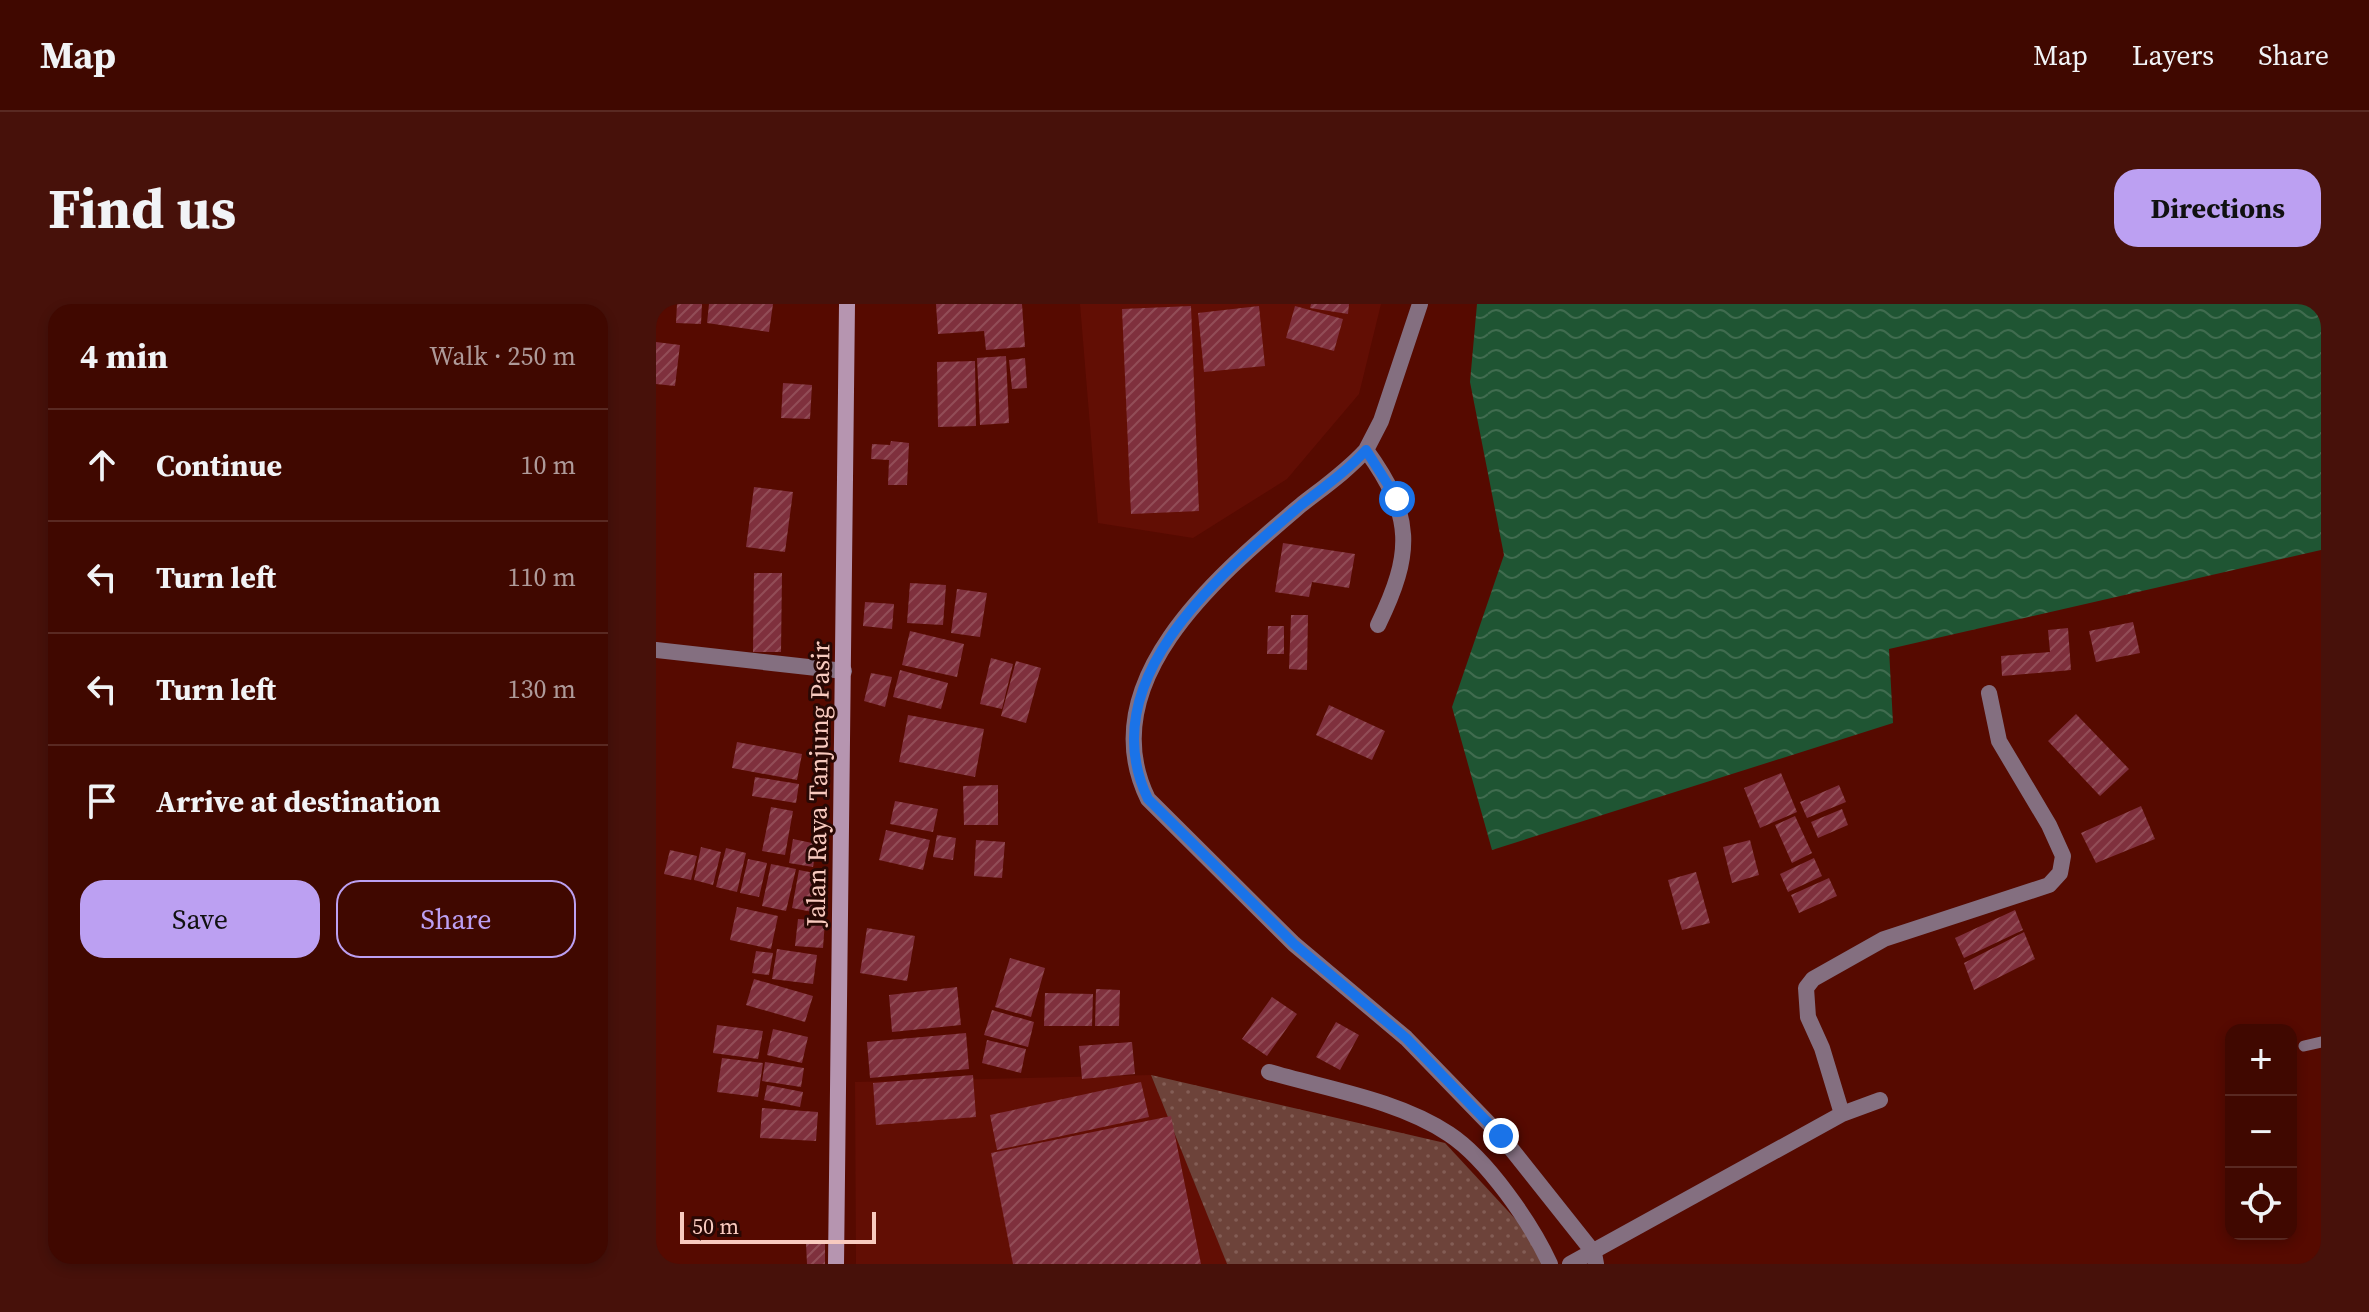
<!DOCTYPE html>
<html lang="en">
<head>
<meta charset="utf-8">
<style>
	body { margin:0; font-family:"Source Serif 4",serif; background:#47110a; color:#f1f3f6 }
	.controls { position:absolute; right:24px; bottom:24px; display:grid; overflow:hidden; border-radius:16px; box-shadow:0 4px 12px #0003 }
	.controls button { width:72px; height:72px; display:grid; place-items:center; padding:0; border:0; border-bottom:2px solid #592922; background:#400800; color:#f1f3f6; font:40px sans-serif }
	.scale { position:absolute; left:24px; bottom:20px; width:196px; box-sizing:border-box; padding-left:8px; border:4px solid #f8cabf; border-top:0; font-size:22px; line-height:28px; white-space:nowrap; color:#f8cabf; -webkit-text-stroke:6px #280804; paint-order:stroke }
	.stop { position:absolute; width:24px; height:24px; margin:-18px; border:6px solid #1a73e8; border-radius:50%; background:#fff }
	.stop.end { background:#1a73e8; border-color:#fff; box-shadow:0 2px 8px #0008 }
	.list { margin:0; padding:0; list-style:none }
	h2 { display:flex; justify-content:space-between; align-items:center; height:104px; margin:0; padding:0 32px; font-size:34px }
	h2 small { font-size:26px; font-weight:400; color:#ae9a99 }
	.list li { display:grid; grid-template-columns:52px 1fr auto; gap:24px; align-items:center; box-sizing:border-box; height:112px; padding:0 32px; border-top:2px solid #592922 }
	.list b { display:block; font-size:30px; white-space:nowrap }
	.list em { font-size:26px; font-style:normal; color:#ae9a99 }
	.actions { display:flex; gap:16px; padding:24px 32px }
	.actions a { flex:1; padding:18px 0; border:2px solid #bca0f2; border-radius:24px; text-align:center; font-size:28px; color:#bca0f2 }
	.actions .main { background:#bca0f2; color:#111 }
	.icon { flex:none; width:44px; height:44px; fill:none; stroke:currentColor; stroke-width:2; stroke-linecap:round; stroke-linejoin:round }
	.map { position:relative; flex:none; width:1665px; height:960px; overflow:hidden; border-radius:24px }
	header { display:flex; align-items:center; gap:48px; box-sizing:border-box; height:112px; padding:0 40px; background:#400800; border-bottom:2px solid #592922 }
	header strong { font-size:38px }
	nav { display:flex; gap:44px; margin-inline-start:auto; font-size:28px }
	.intro { display:flex; align-items:center; justify-content:space-between; box-sizing:border-box; height:192px; padding:0 48px }
	h1 { margin:0; font-size:56px }
	.button { padding:20px 36px; border-radius:24px; background:#bca0f2; color:#111; font-size:28px; font-weight:700 }
	main { display:flex; gap:48px; padding:0 48px }
	aside { flex:1; background:#400800; border-radius:24px; box-shadow:0 4px 12px #0003 }
	.map>svg:first-child { display:block }
	.built { fill:#620e04 }
	.green { fill:url(#green-dots) }
	.water { fill:url(#water-waves) }
	.building { fill:url(#building-hatch) }
	.lines { fill:none; stroke-linecap:round; stroke-linejoin:round }
	.lane { stroke:#846f80; stroke-width:11 }
	.street { stroke:#846f80; stroke-width:16 }
	.secondary { stroke:#b695b0; stroke-width:16 }
	.route { stroke:#1a73e8; stroke-width:10 }
	.labels { text-anchor:middle; stroke-width:6; stroke-linejoin:round; paint-order:stroke }
	.street-label { font-size:26px; fill:#f8cabf; stroke:#280804 }
</style>
</head>
<body>
<header>
<strong>Map</strong>
<nav><a>Map</a><a>Layers</a><a>Share</a></nav>
</header>
<div class="intro"><h1>Find us</h1><a class="button">Directions</a></div>
<main>
<aside>
<h2>4 min<small>Walk · 250 m</small></h2>
<ul class="list">
<li><svg class="icon" aria-label="ahead" viewBox="0 0 24 24"><path d="M12 20V5M6 11l6-6 6 6"/></svg><div><b>Continue</b></div><em>10 m</em></li>
<li><svg class="icon" aria-label="left" viewBox="0 0 24 24"><path d="M17 20v-9H6M10 6l-5 5 5 5"/></svg><div><b>Turn left</b></div><em>110 m</em></li>
<li><svg class="icon" aria-label="left" viewBox="0 0 24 24"><path d="M17 20v-9H6M10 6l-5 5 5 5"/></svg><div><b>Turn left</b></div><em>130 m</em></li>
<li><svg class="icon" aria-label="arrive" viewBox="0 0 24 24"><path d="M6 21V4h12l-3 4 3 4H6"/></svg><div><b>Arrive at destination</b></div></li>
</ul>
<div class="actions"><a class="main">Save</a><a>Share</a></div>
</aside>
<div class="map">
<svg width="1665" height="960" viewBox="0 0 1665 960">
	<defs>
		<pattern id="green-dots" width="8" height="8" patternUnits="userSpaceOnUse" patternTransform="scale(2)"><rect width="8" height="8" fill="#6d433a"/><path d="M2 2h.1M6 6h.1" fill="none" stroke="#835d55" stroke-width="1.8" stroke-linecap="round"/></pattern>
		<pattern id="water-waves" width="16" height="10" patternUnits="userSpaceOnUse" patternTransform="scale(2)"><rect width="16" height="10" fill="#1f5533"/><path d="M0 5q4-4 8 0t8 0" fill="none" stroke="#406c4f"/></pattern>
		<pattern id="building-hatch" width="6" height="6" patternUnits="userSpaceOnUse" patternTransform="scale(2)"><rect width="6" height="6" fill="#7f303d"/><path d="M-1 1l2-2M0 6l6-6M5 7l2-2" fill="none" stroke="#924d57"/></pattern>
	</defs>
	<rect width="100%" height="100%" fill="#560a00"/>
	<path class="built" d="M424 0H725L703 90 631 175 537 234 442 219Z
		M495 771 571 960H200L199 778Z"/>
	<path class="green" d="M495 771 789 839 901 960H571Z"/>
	<path class="water" d="M821 0H1665V246L1233 345 1237 419 836 546 796 403 848 251 814 78Z"/>
	<path class="building" d="M21 0H46L45 20 20 19Z
		M53 0H117L113 28 51 19Z
		M280 0H366L369 43 330 46 328 27 282 30Z
		M655 0H693L692 10 654 4Z
		M535 2 543 207 475 210 466 5Z
		M603 2 609 62 548 68 542 9Z
		M639 2 687 15 678 47 630 34Z
		M0 38 24 41 19 82 0 80Z
		M350 52 353 119 324 121 321 54Z
		M369 54 371 84 356 85 353 56Z
		M319 57 320 122 282 123 281 58Z
		M127 79 156 81 154 115 125 114Z
		M235 137 253 139 251 181H232L233 156 215 155 216 140 234 141Z
		M98 183 137 188 129 248 90 243Z
		M627 239 699 250 693 284 656 278 653 293 619 288Z
		M98 269H126L125 348H97Z
		M254 279 290 281 287 321 251 319Z
		M301 285 331 289 324 333 295 329Z
		M209 298 238 300 236 325 207 322Z
		M635 311H652L651 366 633 365Z
		M1477 318 1484 349 1440 358 1433 327Z
		M612 322H628V350H611Z
		M1412 324 1415 366 1346 372 1345 352 1394 348 1392 326Z
		M254 327 308 340 301 373 246 361Z
		M335 354 357 360 346 405 324 400Z
		M360 357 385 364 370 419 345 412Z
		M244 366 292 379 285 405 237 393Z
		M215 369 236 373 229 403 208 397Z
		M673 401 729 427 716 456 660 431Z
		M1420 410 1473 465 1444 492 1392 437Z
		M252 411 328 425 319 473 243 458Z
		M81 438 146 450 141 476 76 464Z
		M1125 469 1141 508 1104 524 1088 484Z
		M99 473 143 480 140 499 96 492Z
		M342 481V521H308L307 482Z
		M1183 481 1190 498 1151 514 1144 498Z
		M239 497 282 505 277 528 234 520Z
		M1485 502 1499 535 1440 559 1425 529Z
		M115 503 137 507 129 551 106 547Z
		M1186 505 1192 521 1162 534 1155 518Z
		M1139 512 1156 549 1136 559 1119 521Z
		M230 526 274 536 267 566 223 556Z
		M281 531 300 534 297 556 277 553Z
		M137 535 161 540 157 563 133 559Z
		M320 536 349 538 346 574 318 572Z
		M1094 536 1103 571 1076 579 1067 543Z
		M45 543 65 548 57 581 38 576Z
		M70 544 90 549 81 588 60 583Z
		M14 546 41 552 35 576 8 570Z
		M1158 554 1166 572 1132 588 1124 570Z
		M92 555 111 559 103 593 84 589Z
		M115 560 140 565 130 607 106 602Z
		M143 566 169 571 162 609 136 604Z
		M1040 568 1054 619 1026 626 1012 576Z
		M1173 574 1181 592 1143 609 1135 591Z
		M81 603 122 612 115 645 74 636Z
		M1359 606 1367 626 1308 654 1299 634Z
		M142 615 169 617 167 644 139 642Z
		M211 624 259 632 251 677 204 669Z
		M1368 628 1379 655 1318 686 1308 659Z
		M121 645 161 651 157 680 116 675Z
		M100 647 117 649 113 671 96 669Z
		M354 654 389 664 375 713 339 703Z
		M98 675 157 692 149 718 90 701Z
		M301 683 305 721 236 728 233 691Z
		M440 685 464 686 463 722H439Z
		M389 689 437 690 436 722H388Z
		M616 693 641 710 611 752 586 735Z
		M336 706 378 718 372 743 328 731Z
		M680 718 703 731 684 766 660 753Z
		M61 721 107 727 102 755 57 749Z
		M117 725 152 733 146 759 111 751Z
		M310 729 313 765 214 774 211 738Z
		M331 736 370 745 365 769 326 759Z
		M476 738 479 770 426 775 423 742Z
		M66 754 107 759 102 793 61 788Z
		M109 758 148 764 145 783 106 777Z
		M317 771 320 813 220 821 217 779Z
		M485 778 493 813 341 846 334 811Z
		M111 781 147 788 144 803 108 796Z
		M106 804 162 808 160 837 104 834Z
		M515 812 545 960H357L335 849Z
		M169 938V960H151L150 939Z"/>
	<g class="lines">
		<path class="lane" d="M1648 742 1665 738"/>
		<path class="street" d="M764 0 725 117 710 146C691 167 668 183 645 201 564 270 434 377 492 495L638 640 750 734 845 832 938 949 940 960
			M710 146C758 212 757 249 722 321
			M0 346 188 367
			M613 768C671 785 742 796 793 830 831 855 875 919 894 960
			M1186 810 1166 744 1152 713 1150 684 1157 675 1228 635 1393 581 1404 569 1407 552 1393 521 1343 437 1333 389
			M914 960 1186 810 1224 796"/>
		<path class="secondary" d="M180 960 191 0"/>
	</g>
	<g class="lines">
		<path class="route" d="M741 195 710 146C691 167 668 183 645 201 564 270 435 376 492 495L638 640 750 734 845 832"/>
	</g>
	<g class="labels">
		<g class="street-label">
			<text transform="translate(162 480) rotate(-89)" y="9">Jalan Raya Tanjung Pasir</text>
		</g>
	</g>
</svg>
<div class="controls">
<button>+</button>
<button>−</button>
<button><svg class="icon" aria-label="locate" viewBox="0 0 24 24"><circle cx="12" cy="12" r="6"/><path d="M12 2v4M12 18v4M2 12h4M18 12h4"/></svg></button>
</div>
<div class="scale">50 m</div>
<div class="stop" style="left:741px;top:195px"></div>
<div class="stop end" style="left:845px;top:832px"></div>
</div>
</main>
</body>
</html>
